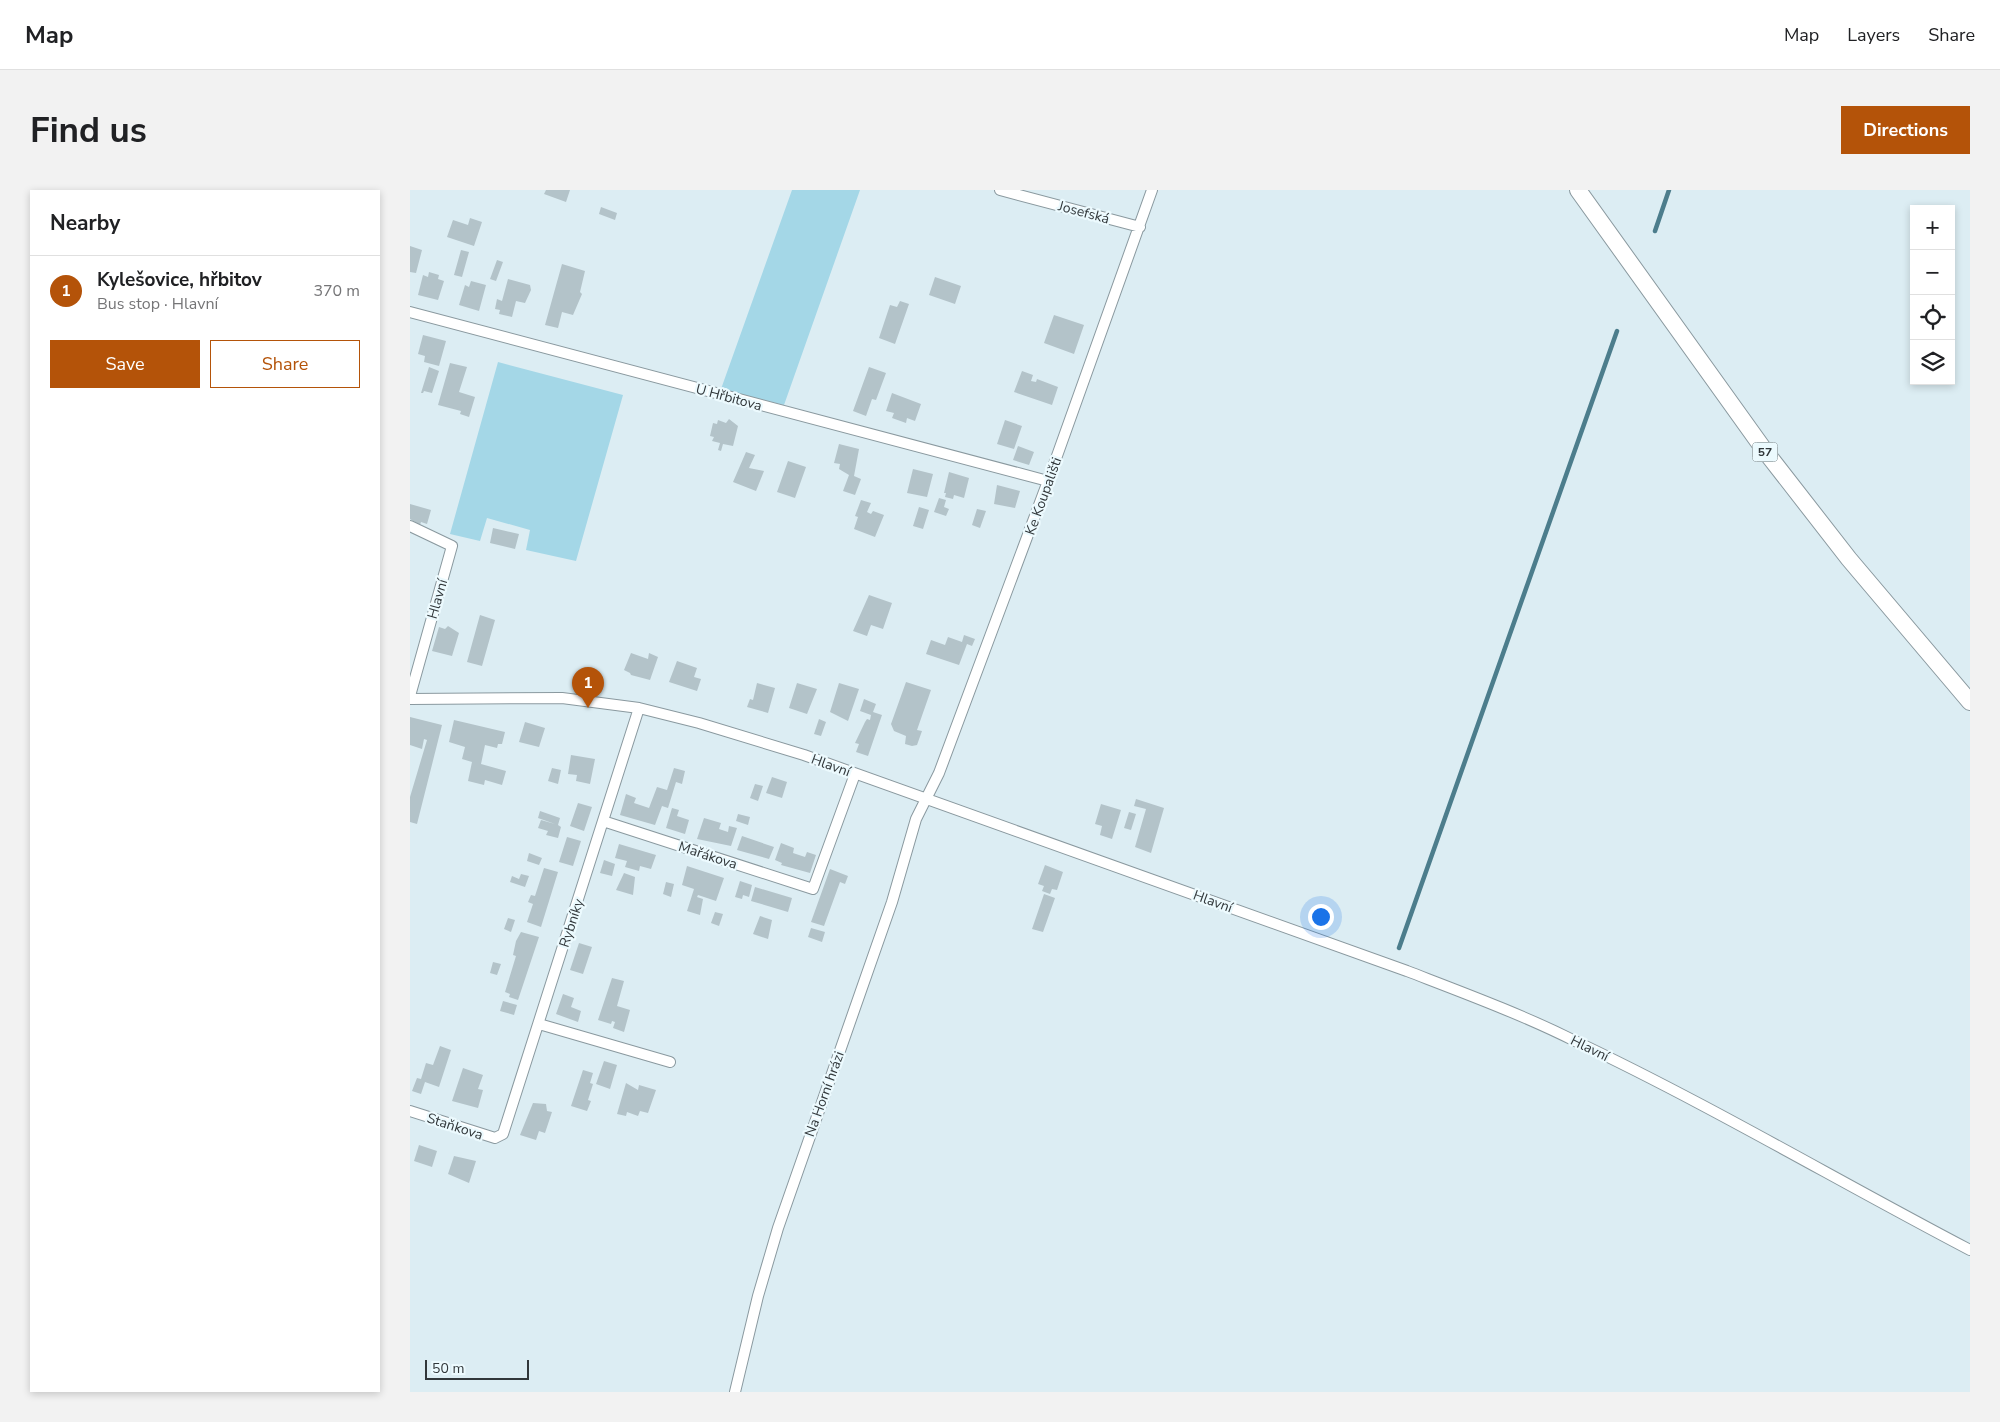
<!DOCTYPE html>
<html lang="en">
<head>
<meta charset="utf-8">
<style>
	body { margin:0; font-family:"Nunito Sans",sans-serif; background:#f2f2f2; color:#202124 }
	.controls { position:absolute; right:15px; top:15px; display:grid; overflow:hidden; border-radius:0px; box-shadow:0 2px 8px #0003 }
	.controls button { width:45px; height:45px; display:grid; place-items:center; padding:0; border:0; border-bottom:1px solid #e0e0e0; background:#fff; color:#202124; font:25px sans-serif }
	.scale { position:absolute; left:15px; bottom:12px; width:104px; box-sizing:border-box; padding-left:5px; border:2px solid #31373a; border-top:0; font-size:14px; line-height:18px; white-space:nowrap; color:#31373a; -webkit-text-stroke:4px #ecfafe; paint-order:stroke }
	.you { position:absolute; left:910px; top:726px; width:18px; height:18px; margin:-12px; border:4px solid #fff; border-radius:50%; background:#1a73e8; box-shadow:0 0 0 8px #1a73e833 }
	.badge { display:grid; place-items:center; width:32px; height:32px; border-radius:50%; background:#b45309; color:#fff; font-size:16px; font-weight:700 }
	.pin { position:absolute; translate:-50% -41px; filter:drop-shadow(0 1px 2px #0008) }
	.pin::after { content:''; position:absolute; top:26px; width:18px; height:15px; background:inherit; clip-path:polygon(0 0,100% 0,50% 100%) }
	.list { margin:0; padding:0; list-style:none }
	h2 { display:flex; justify-content:space-between; align-items:center; height:65px; margin:0; padding:0 20px; font-size:21px }
	h2 small { font-size:16px; font-weight:400; color:#757577 }
	.list li { display:grid; grid-template-columns:32px 1fr auto; gap:15px; align-items:center; box-sizing:border-box; height:70px; padding:0 20px; border-top:1px solid #e0e0e0 }
	.list b { display:block; font-size:19px; white-space:nowrap }
	.list p { margin:0; font-size:16px; white-space:nowrap; color:#757577 }
	.list em { font-size:16px; font-style:normal; color:#757577 }
	.actions { display:flex; gap:10px; padding:15px 20px }
	.actions a { flex:1; padding:11px 0; border:1px solid #b45309; border-radius:0px; text-align:center; font-size:18px; color:#b45309 }
	.actions .main { background:#b45309; color:#fff }
	.icon { flex:none; width:28px; height:28px; fill:none; stroke:currentColor; stroke-width:2; stroke-linecap:round; stroke-linejoin:round }
	.map { position:relative; flex:none; width:1560px; height:1202px; overflow:hidden; border-radius:0px }
	header { display:flex; align-items:center; gap:30px; box-sizing:border-box; height:70px; padding:0 25px; background:#fff; border-bottom:1px solid #e0e0e0 }
	header strong { font-size:24px }
	nav { display:flex; gap:28px; margin-inline-start:auto; font-size:18px }
	.intro { display:flex; align-items:center; justify-content:space-between; box-sizing:border-box; height:120px; padding:0 30px }
	h1 { margin:0; font-size:35px }
	.button { padding:12px 22px; border-radius:0px; background:#b45309; color:#fff; font-size:18px; font-weight:700 }
	main { display:flex; gap:30px; padding:0 30px }
	aside { flex:1; background:#fff; border-radius:0px; box-shadow:0 2px 8px #0003 }
	.map>svg:first-child { display:block }
	.green { fill:#a4d7e7 }
	.lines { fill:none; stroke-linecap:round; stroke-linejoin:round }
	.stream { stroke:#4c7d8c; stroke-width:4.5 }
	.building { fill:#b3c3c9 }
	.minor-casing { stroke:#8a999f; stroke-width:12 }
	.primary-casing { stroke:#8a999f; stroke-width:18 }
	.minor { stroke:#fff; stroke-width:10 }
	.primary { stroke:#fff; stroke-width:16 }
	.labels { text-anchor:middle; stroke-width:4.5; stroke-linejoin:round; paint-order:stroke }
	.shield { fill:#ecfafe; stroke:#697275; stroke-width:1 }
	.shield-label { font-size:12px; font-weight:bold; fill:#31373a }
	.street-label { font-size:14px; fill:#31373a; stroke:#ecfafe }
</style>
</head>
<body>
<header>
<strong>Map</strong>
<nav><a>Map</a><a>Layers</a><a>Share</a></nav>
</header>
<div class="intro"><h1>Find us</h1><a class="button">Directions</a></div>
<main>
<aside>
<h2>Nearby<small></small></h2>
<ul class="list">
<li><span class="badge">1</span><div><b>Kylešovice, hřbitov</b><p>Bus stop · Hlavní</p></div><em>370 m</em></li>
</ul>
<div class="actions"><a class="main">Save</a><a>Share</a></div>
</aside>
<div class="map">
<svg width="1560" height="1202" viewBox="0 0 1560 1202">
	<rect width="100%" height="100%" fill="#dcedf3"/>
	<path class="green" d="M382 0H450L374 215 311 199Z
		M88 172 213 205 166 371 116 360 120 340 77 328 70 351 40 344Z"/>
	<g class="lines">
		<path class="stream" d="M1245 41 1259 0
			M989 758 1207 141"/>
	</g>
	<path class="building" d="M136 0H160L156 12 134 4Z
		M191 17 207 23 205 30 189 24Z
		M60 28 72 32 64 56 37 47 43 30 58 35Z
		M0 56 12 60 6 83 0 82Z
		M51 60 59 62 52 87 44 85Z
		M87 70 93 72 86 91 80 89Z
		M152 74 175 81 170 102 172 104 163 125 152 122 148 138 135 135Z
		M19 82 29 85 28 89 34 91 28 110 8 105 13 85 18 87Z
		M525 87 551 96 545 114 519 105Z
		M98 89 120 95 121 100 115 113 106 111 102 127 89 124 90 120 85 119 87 109 92 111Z
		M61 91 76 95 69 121 49 115 55 95 59 97Z
		M490 111 499 114 485 154 469 148 480 115 487 117Z
		M644 125 674 135 664 164 634 153Z
		M13 145 36 151 29 176 14 172 15 166 8 164Z
		M40 173 57 177 49 202 65 207 59 227 50 224 51 221 28 215Z
		M19 177 29 181 22 203 14 201 13 203H11Z
		M459 177 476 183 466 210 462 209 456 226 443 221Z
		M612 181 623 185 621 191 626 192 627 189 648 197 642 215 604 202Z
		M482 203 511 214 505 231 497 228 496 233 482 228 484 223 476 221Z
		M319 229 328 236 323 256 313 254 311 261 308 260 310 253 302 251 304 247 300 246 303 233 307 234 308 230 316 233Z
		M595 230 612 236 604 259 587 254Z
		M429 254 449 259 444 286 451 289 445 305 433 301 439 285 429 279 430 274 424 273Z
		M608 256 624 262 619 275 603 270Z
		M336 262 345 265 339 278 354 281 346 301 323 292Z
		M378 271 396 277 385 308 367 302Z
		M503 279 523 284 517 307 497 303Z
		M539 282 559 288 554 308 544 305 543 309 535 307 536 303H534Z
		M587 295 610 301 605 318 584 314Z
		M529 308 536 310 534 317 539 319 536 326 524 322Z
		M451 310 461 313 457 322 461 324 463 321 474 325 465 347 444 339 448 327 445 326Z
		M0 314 21 320 17 334 11 332 10 335 0 329Z
		M509 317 519 320 513 339 503 336Z
		M567 319 576 321 570 338 562 335Z
		M83 338 109 344 105 359 80 353Z
		M459 405 482 413 473 439 461 435 457 446 443 441Z
		M70 425 85 430 72 476 57 472Z
		M38 436 49 443 42 466 22 461 29 437 35 439Z
		M554 445 565 449 562 456 557 454 549 475 516 464 521 450 535 455 538 447 552 452Z
		M221 463 238 469 239 463 248 467 240 490 221 485 220 483 214 480Z
		M267 471 287 478 284 487 291 489 287 501 259 492Z
		M496 492 521 500 507 540 512 541 507 555 502 556 495 554 496 546 484 541 481 534Z
		M347 493 365 498 358 523 337 517 340 509 343 510Z
		M387 493 407 499 397 524 379 518Z
		M429 493 449 499 438 531 420 522Z
		M454 509 466 514 463 522 472 525 458 566 446 562 449 554 445 553 455 532 457 529 460 530 461 525 450 521Z
		M0 527 32 535 7 634 0 632V607L17 550 14 549 12 559 0 555Z
		M409 529 416 532 411 546 404 544Z
		M44 530 95 542 92 554H88L87 558 75 555 71 574 96 581 92 595 75 590 74 595 58 591 62 572 52 569 55 557 39 552Z
		M115 532 135 538 129 557 109 552Z
		M161 565 185 569 180 594 166 591 167 585 158 584Z
		M142 578 151 580 148 594 138 591Z
		M264 578 275 581 272 594 266 592 258 618 252 616 245 635 210 625 216 604 226 608 224 613 239 618 247 597 257 600Z
		M362 587 377 592 372 608 356 603Z
		M345 594 353 596 348 611 340 608Z
		M726 609 754 618 741 663 725 657 736 619 724 616Z
		M168 613 182 617 174 641 160 636Z
		M691 614 711 620 702 649 690 645 692 636 685 634Z
		M262 618 269 620 267 626 279 630 275 644 256 638Z
		M130 621 150 628 148 635 151 637 148 648 136 645 138 641 128 638 131 630 145 634 128 628Z
		M719 622 726 624 721 640 714 638Z
		M328 624 340 627 338 635 326 631Z
		M294 628 311 633 309 639 318 642 319 636 327 638 321 656 287 649Z
		M332 646 364 657 359 669 327 660Z
		M157 647 171 651 163 676 149 672Z
		M371 653 384 658 383 663 395 667 397 662 406 665 400 683 371 675 372 673 365 670Z
		M209 654 246 665 241 679 230 676 229 681 215 677 217 671 205 668Z
		M119 663 132 668 129 675 117 671Z
		M194 670 205 674 202 686 190 683Z
		M635 675 653 682 647 700 642 699 640 704 632 701 634 696 628 694Z
		M277 676 314 688 306 711 288 705 287 707 293 709 290 725 277 721 284 699 272 695Z
		M134 678 148 682 131 737 117 732 123 714 118 712 121 705 125 706Z
		M420 679 438 686 435 694 430 692 414 736 401 732Z
		M214 683 225 687 223 705 206 700Z
		M111 684 119 686 115 697 100 692 102 686 109 689Z
		M330 691 342 695 339 707 333 705 332 709 325 707Z
		M256 692 264 694 261 707 253 704Z
		M345 697 382 708 378 722 341 711Z
		M634 704 645 708 633 742 622 739Z
		M305 722 313 724 309 736 301 733Z
		M350 726 362 730 358 749 343 744Z
		M98 728 105 730 101 742 94 739Z
		M401 738 415 742 412 752 398 747Z
		M111 742 129 747 108 810 99 807 100 804 95 802 106 766 103 765 106 751Z
		M169 753 182 757 173 784 160 780Z
		M83 772 91 774 87 785 80 783Z
		M202 788 214 791 207 816 220 820 214 842 203 838 205 832 202 831 201 834 188 830Z
		M153 804 164 808 161 817 171 821 168 832 146 824Z
		M93 811 107 815 104 825 90 821Z
		M30 856 41 860 29 897 15 892 11 904 2 901 7 888 11 889 16 873 23 875Z
		M194 871 207 875 200 899 186 894Z
		M53 878 73 885 68 899 73 900 68 918 42 911Z
		M173 880 183 883 180 893 183 894 178 910 181 911 177 921 161 916Z
		M216 893 228 900 229 895 246 900 238 923 230 921 228 926 217 922 216 926 207 924Z
		M123 913 136 914 137 921 142 922 135 943 129 941 126 950 110 945Z
		M9 955 27 961 22 977 4 971Z
		M44 966 66 971 59 993 38 984Z"/>
	<g class="lines">
		<g class="minor-casing">
			<path id="minor" d="M590 0 730 37
				M0 122 638 291
				M0 336 42 356 0 506
				M0 509 152 508 229 518 289 533 394 565 997 781C1054 803 1111 824 1165 851 1300 915 1428 991 1560 1060
				M193 631 403 699 445 584
				M129 834 260 872
				M0 921 85 948 93 944 229 518
				M325 1202 348 1106 368 1038 482 712 506 629 529 583 638 291 742 0"/>
		</g>
		<g class="primary-casing">
			<path id="primary" d="M1168 0 1355 261 1439 369 1560 512"/>
		</g>
		<use href="#minor" class="minor"/>
		<use href="#primary" class="primary"/>
	</g>
	<g class="labels">
		<rect class="shield" x="1342.5" y="252.5" width="25" height="19" rx="4"/>
		<g class="shield-label">
			<text x="1355" y="266">57</text>
		</g>
		<g class="street-label">
			<text transform="translate(674 22) rotate(15)" y="5">Josefská</text>
			<text transform="translate(319 207) rotate(15)" y="5">U Hřbitova</text>
			<text transform="translate(633 306) rotate(-70)" y="5">Ke Koupališti</text>
			<text transform="translate(27 409) rotate(-74)" y="5">Hlavní</text>
			<text transform="translate(421 575) rotate(20)" y="5">Hlavní</text>
			<text transform="translate(298 665) rotate(18)" y="5">Mařákova</text>
			<text transform="translate(803 711) rotate(20)" y="5">Hlavní</text>
			<text transform="translate(161 733) rotate(-72)" y="5">Rybníky</text>
			<text transform="translate(1180 858) rotate(26)" y="5">Hlavní</text>
			<text transform="translate(414 904) rotate(-70)" y="5">Na Horní hrázi</text>
			<text transform="translate(45 936) rotate(18)" y="5">Staňkova</text>
		</g>
	</g>
</svg>
<div class="controls">
<button>+</button>
<button>−</button>
<button><svg class="icon" aria-label="locate" viewBox="0 0 24 24"><circle cx="12" cy="12" r="6"/><path d="M12 2v4M12 18v4M2 12h4M18 12h4"/></svg></button>
<button><svg class="icon" aria-label="layers" viewBox="0 0 24 24"><path d="M12 4l9 5-9 5-9-5zM3 14l9 5 9-5"/></svg></button>
</div>
<div class="scale">50 m</div>
<div class="you"></div>
<div class="pin badge" style="left:178px;top:518px">1</div>
</div>
</main>
</body>
</html>
